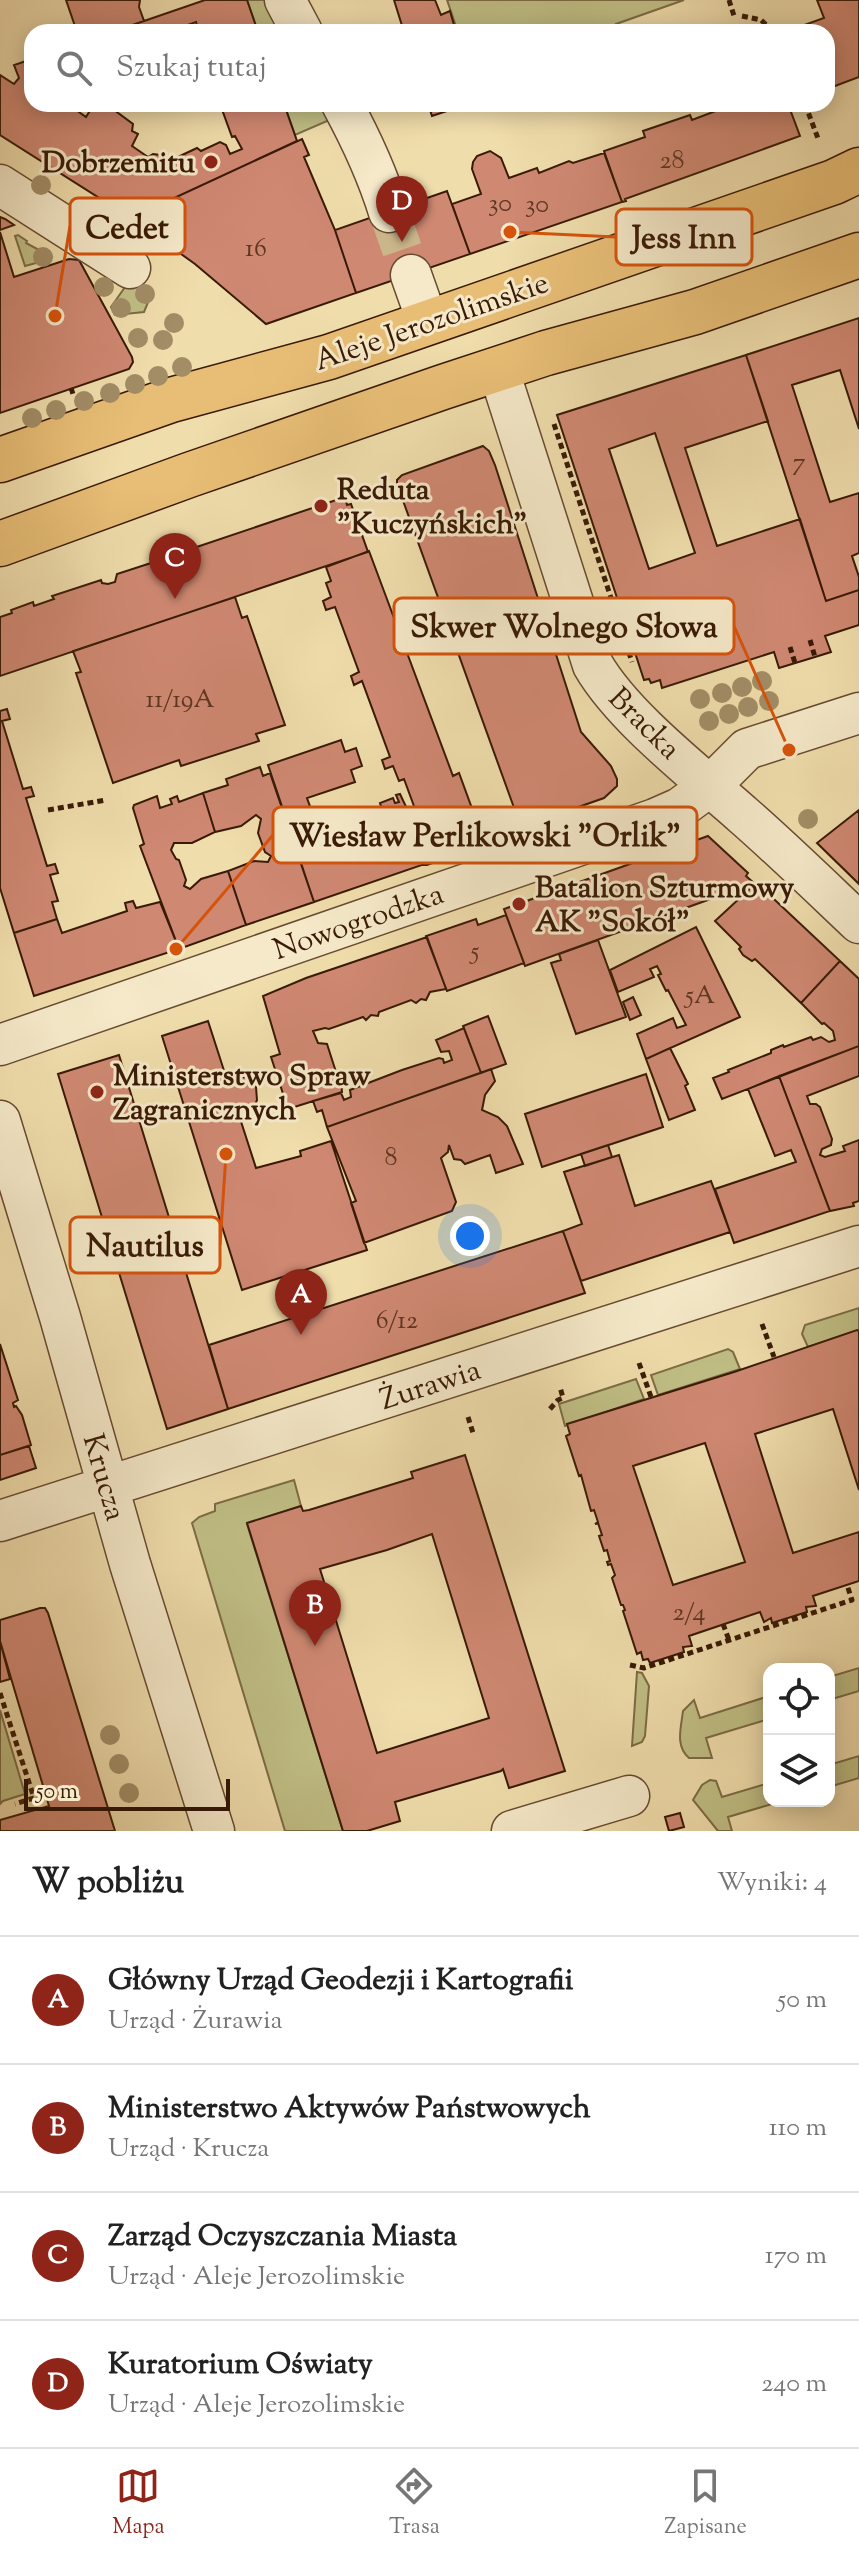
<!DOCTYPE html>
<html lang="pl">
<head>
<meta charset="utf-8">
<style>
	body { margin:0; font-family:"Sorts Mill Goudy",serif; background:#f2f2f2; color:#222 }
	.controls { position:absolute; right:24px; bottom:24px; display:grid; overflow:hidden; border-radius:16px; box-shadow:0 4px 20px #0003 }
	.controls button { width:72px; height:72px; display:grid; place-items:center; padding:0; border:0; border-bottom:2px solid #e0e0e0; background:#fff; color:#222; font:40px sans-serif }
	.scale { position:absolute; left:24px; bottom:20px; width:206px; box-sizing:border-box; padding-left:8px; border:4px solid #391a06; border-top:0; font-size:22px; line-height:28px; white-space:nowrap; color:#391a06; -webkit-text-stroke:6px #f5e9c9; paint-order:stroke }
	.you { position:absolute; left:470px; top:1236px; width:28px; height:28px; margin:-20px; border:6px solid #fff; border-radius:50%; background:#1a73e8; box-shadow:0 0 0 12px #1a73e833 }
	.badge { display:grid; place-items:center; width:52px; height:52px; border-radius:50%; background:#8f2418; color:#fff; font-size:26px; font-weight:700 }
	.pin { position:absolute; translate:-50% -66px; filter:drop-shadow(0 2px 4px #0008) }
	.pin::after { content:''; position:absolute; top:42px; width:28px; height:24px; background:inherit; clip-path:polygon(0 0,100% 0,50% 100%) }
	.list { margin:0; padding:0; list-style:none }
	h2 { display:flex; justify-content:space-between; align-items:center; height:104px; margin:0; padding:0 32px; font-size:34px }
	h2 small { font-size:26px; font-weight:400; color:#767676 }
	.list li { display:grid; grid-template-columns:52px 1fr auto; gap:24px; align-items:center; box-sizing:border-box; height:128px; padding:0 32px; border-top:2px solid #e0e0e0 }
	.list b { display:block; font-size:30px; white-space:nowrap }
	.list p { margin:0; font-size:26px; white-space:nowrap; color:#767676 }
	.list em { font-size:26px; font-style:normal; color:#767676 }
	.icon { flex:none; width:44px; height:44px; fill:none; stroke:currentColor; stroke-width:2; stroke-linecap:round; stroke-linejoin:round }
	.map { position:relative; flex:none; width:859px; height:1831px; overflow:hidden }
	.search { position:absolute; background:#fff; box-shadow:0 4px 20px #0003; left:24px; right:24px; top:24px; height:88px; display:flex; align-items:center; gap:20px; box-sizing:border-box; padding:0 28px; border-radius:24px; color:#767676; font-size:30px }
	.sheet { height:616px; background:#fff }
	nav { display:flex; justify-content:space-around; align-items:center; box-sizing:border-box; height:112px; border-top:2px solid #e0e0e0; background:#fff; font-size:22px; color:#767676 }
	nav a { display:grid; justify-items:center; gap:4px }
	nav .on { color:#8f2418 }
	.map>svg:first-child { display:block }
	.green { fill:#c0bf85; stroke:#7c6c46; stroke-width:2 }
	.building { fill:#cf8872; stroke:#391a06; stroke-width:2; fill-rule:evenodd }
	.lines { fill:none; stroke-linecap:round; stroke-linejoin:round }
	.minor-tunnel { stroke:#cbb68b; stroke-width:40; stroke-dasharray:40 20; stroke-linecap:butt }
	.minor-casing { stroke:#674b30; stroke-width:43 }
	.major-casing { stroke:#391a06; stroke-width:47 }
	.path { stroke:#391a06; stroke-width:5; stroke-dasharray:6 4; stroke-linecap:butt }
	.minor { stroke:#f5e9c9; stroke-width:40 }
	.major { stroke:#e8be76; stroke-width:44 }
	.tree { fill:#a28d66 }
	.poi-dot { fill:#8f2418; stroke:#f5e9c9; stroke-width:3 }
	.labels { text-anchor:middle; stroke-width:6; stroke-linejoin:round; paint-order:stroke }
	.number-label { font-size:26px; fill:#5e3621 }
	.poi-label { font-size:30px; font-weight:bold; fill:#391a06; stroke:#f5e9c9; text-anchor:start }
	.street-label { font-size:30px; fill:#391a06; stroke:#f5e9c9 }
	.leader { fill:none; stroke:#d6530b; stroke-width:3 }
	.callout-dot { fill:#d6530b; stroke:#f5e9c9; stroke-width:3 }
	.callout { fill:#f5e9c9; stroke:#d6530b; stroke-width:3 }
	.callout-label { font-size:32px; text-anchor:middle; font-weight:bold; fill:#391a06 }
</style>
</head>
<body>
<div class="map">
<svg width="859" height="1831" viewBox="0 0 859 1831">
	<rect width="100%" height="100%" fill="#f0ddac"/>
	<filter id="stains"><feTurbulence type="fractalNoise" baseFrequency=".0025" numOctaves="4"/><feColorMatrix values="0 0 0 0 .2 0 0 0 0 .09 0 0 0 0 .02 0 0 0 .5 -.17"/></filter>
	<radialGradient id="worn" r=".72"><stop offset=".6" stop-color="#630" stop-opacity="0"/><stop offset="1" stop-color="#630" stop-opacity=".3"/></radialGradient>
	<path class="green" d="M247 0H268L286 32H258Z
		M447 0H684L616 24 618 32H458Z
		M284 104H326L334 118 295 135Z
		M18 235 27 241 26 243 52 257 51 259 25 266 15 236Z
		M130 280 151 295 144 312 115 315 111 307Z
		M859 1308V1331L808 1347 802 1334 805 1325Z
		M728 1349 733 1352 740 1369 658 1395 651 1375Z
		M636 1379 644 1399 565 1426 559 1404Z
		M294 1480 301 1506 247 1524 343 1831H285L192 1523 199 1517 215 1511V1504Z
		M859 1668V1691L829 1700V1677Z
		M637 1672 642 1673 649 1686 645 1736 642 1742 632 1746Z
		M769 1696V1719L706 1738 712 1758H689C675 1746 681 1728 683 1711L694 1700 700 1718Z
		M0 1710 25 1794 3 1801 0 1804Z
		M859 1756V1778L829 1787V1765Z
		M710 1780 716 1781 722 1797 769 1783V1801H782L728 1817 732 1831H718L693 1800 702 1785Z"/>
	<path class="building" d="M66 0H140L139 7 144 21 112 32H77Z
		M205 0H247L258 32H199L196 22 185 26V32H112Z
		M394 0H435L441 15 450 11 456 32H404Z
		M817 0H859V77L827 89V32H794L793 29 824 18Z
		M32 59V104H72V107L86 117 94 104 110 107 133 124 132 131 138 134 132 146 148 157 153 154 160 155 163 164 197 148 201 151 220 142 226 145 230 154 242 149 235 136 232 137 220 104H284L297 141 131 218 0 135V75L14 84 19 78 14 65Z
		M428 104H468L432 116Z
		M788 104 800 136 625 199 626 201 622 202 604 151 645 137 643 131 690 115 692 120 734 104Z
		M302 139 309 155 304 157 335 230 356 293 266 324 195 264 131 218Z
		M490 151 501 158 509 178 537 168 539 173 569 161 573 163 604 153 622 202 470 254 452 204 481 194 472 169 473 162 477 156Z
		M447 191 470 254 356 293 335 230Z
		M0 217 5 219 14 225 0 230Z
		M0 232 14 277 69 259 79 260 132 357 133 362 129 369 0 413Z
		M859 318V429L840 370 792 385 830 502 859 493V553L852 556 859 577V590L826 601 746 355Z
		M746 355 768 421 685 448 717 546 800 519 826 601 859 590V625L825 636 831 652 815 657 779 668 774 652 662 688 660 680 651 683 649 679 644 680 557 415ZM655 433 695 553 649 569 609 449Z
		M483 446 489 451 495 465 581 732 611 766 617 779V786L604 798 527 825 517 816 397 484V480L402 475Z
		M345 497 347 505 351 504 368 552 0 676V617L12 613 11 610 33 602 34 606 54 599 52 596 101 580 102 583 108 584 115 582 117 574 154 562 156 568 172 563 170 556Z
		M369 551 453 776 459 773 485 844 427 865H422L403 813 415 809 404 779 399 781 393 766 385 769 382 760 390 757 362 681 354 685 351 676 359 672 335 607 326 610 323 601 331 597 326 583 331 581 326 567Z
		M235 597 242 618 247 616 285 725 256 734 259 741 181 766 179 760 113 783 76 673 81 672 73 651Z
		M7 709 10 719 2 721 23 789 31 787 34 796 26 798 47 866 55 864 58 873 50 875 58 901 52 902 57 919 14 933 0 888V711Z
		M341 740 345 752 356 748 362 766 351 770 355 782 307 798 318 828 293 839 268 765Z
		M260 767 263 776 270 773 314 902 246 925 228 871 254 861 268 862 271 856 265 852 258 833 261 819 256 815 241 826 215 832 203 793 228 785 226 779Z
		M203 793 215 832 192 843H174L171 850 176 859 179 860 186 880 184 886 190 889 201 879 228 871 246 925 179 949 140 846 144 844 133 808 134 805 157 796 160 808 172 804 170 799 177 796 179 802Z
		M400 794 408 811 403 813 422 865 314 902 293 839 314 831V834L310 836 312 841 343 828 342 824 384 816 380 803 393 798 395 803 399 802 396 795Z
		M859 810V884L817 843Z
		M708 836 748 873 746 876 755 884 738 899 730 892 525 966 504 909Z
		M755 884H758L840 961 801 1003 755 959 752 961 743 955 739 949 741 947 715 921Z
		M133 901 136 908 160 902 179 949 34 996 14 933 57 919 62 933 127 911 125 903Z
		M506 915 524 963 447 991 426 936 476 919 478 925Z
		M696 927 740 1017 646 1059 637 1034 673 1018 677 1028 686 1025 668 990 666 991 658 975 661 974 657 966 650 969 654 977 618 992 610 970Z
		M427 937 446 989 430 992 426 1000 421 999 416 1003 411 1000 379 1012 378 1016 371 1015 366 1020 363 1017 329 1029 325 1028 313 1031 318 1043 327 1044 336 1072 340 1073 342 1092 288 1109 271 1057 280 1054 263 996 306 978Z
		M598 940 626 1017 576 1034 551 963 561 960 559 954Z
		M840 961 859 979V1046L722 1099 713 1078 729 1072 728 1070 771 1053V1050L783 1045 784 1047 811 1037 813 1040 821 1037 829 1042 835 1040 833 1031 824 1023 822 1024 801 1003Z
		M633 997 641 1015 630 1020 623 1002Z
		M488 1016 506 1064 481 1073 463 1026Z
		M208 1021 229 1086 237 1083 239 1078 246 1077 252 1080 256 1087 257 1100 254 1107 247 1108 244 1104 236 1106 256 1168 301 1156 300 1151 331 1141 367 1250 242 1290 162 1036Z
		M464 1028 481 1073 327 1127 322 1110 317 1112 313 1101 341 1093 344 1100 351 1097 350 1090 402 1070 439 1058 443 1059 444 1063 452 1060 449 1051 441 1052 436 1040Z
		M859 1046V1076L807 1096 810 1104H816L820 1107 832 1139 831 1145 822 1149 820 1155 825 1157 845 1151 843 1146 859 1140V1201L853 1203 854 1206 830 1211 779 1076Z
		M670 1048 688 1084 685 1086 695 1110 669 1120 646 1059Z
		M119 1055 228 1409 167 1429 58 1074Z
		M491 1069 495 1081 485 1095 482 1110 498 1117 507 1126 523 1164 496 1173 490 1155 465 1164 461 1160 454 1159 449 1145 448 1152 441 1158 456 1202 452 1211 364 1243 351 1203 356 1201 327 1127Z
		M646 1074 663 1127 542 1167 525 1114Z
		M779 1076 830 1211 734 1243 715 1189 796 1162 791 1150 775 1156 748 1089Z
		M608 1145 612 1157 585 1166 581 1154Z
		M619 1155 635 1206 711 1181 730 1232 581 1281 563 1231 582 1224 564 1172Z
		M563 1231 585 1293 228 1409 209 1345Z
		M857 1330 859 1331V1490L833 1409 755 1434 793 1553 859 1532V1581L813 1596 816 1606 806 1607 807 1612 772 1623 771 1618 764 1622 760 1612 689 1636 692 1646 683 1647 684 1652 650 1663 648 1659 643 1660 641 1652 637 1654 623 1611 625 1610 623 1605H621L612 1578 615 1575 611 1564 608 1565 607 1562 610 1561 607 1550 604 1551 599 1536 602 1535 598 1523 595 1524 598 1522 594 1510 591 1511 581 1475 579 1476 566 1436 570 1434 567 1424 734 1372ZM705 1443 745 1562 673 1585 633 1466Z
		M0 1344 18 1400 13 1403 14 1407 16 1406 22 1415 31 1445 0 1455Z
		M29 1446 36 1468 0 1480V1455Z
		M465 1455 565 1771 509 1788 503 1769 501 1771 395 1802 400 1821 367 1831H343L247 1523 301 1506 303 1511 309 1510 413 1478 411 1472ZM432 1534 489 1718 377 1753 320 1569 387 1550Z
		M40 1608H45L48 1613 115 1831H0V1820L49 1806 0 1641V1620Z
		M0 1641 10 1679 0 1682Z
		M680 1813 684 1827 669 1831 665 1817Z"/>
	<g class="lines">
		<path class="minor-tunnel" d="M389 212 411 275"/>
		<g class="minor-casing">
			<path id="minor" d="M285 0 302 32
				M342 104C361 139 377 173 389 212
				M0 185 130 268
				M411 275 428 323
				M498 368 593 665C623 717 697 774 743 815 783 850 821 887 859 923
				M0 1045 655 819 680 808 710 786 747 749 859 713
				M0 1121 60 1317 130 1564 214 1831
				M0 1521 859 1246
				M512 1831 629 1796"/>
		</g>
		<g class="major-casing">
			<path id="major" d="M0 460 171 400 329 357 834 182 859 170
				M0 544 189 475 443 387 546 353 695 312 859 255"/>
		</g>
		<path class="path" d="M729 0 735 19
			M742 16 761 20 774 32
			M805 104 819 141
			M71 388 74 397
			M554 424 632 662
			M810 640 815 657
			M790 647 795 663
			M48 810 106 800
			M762 1324 774 1357
			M639 1363 651 1397
			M550 1409 558 1400 563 1398 560 1387
			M468 1417 473 1433
			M723 1624 729 1640
			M630 1665 644 1668 852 1600 847 1585
			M0 1693 34 1798 15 1804"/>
		<use href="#minor" class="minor"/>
		<use href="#major" class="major"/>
	</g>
	<g class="tree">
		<circle cx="41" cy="185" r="10"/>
		<circle cx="79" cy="210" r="10"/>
		<circle cx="43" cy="257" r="10"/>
		<circle cx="104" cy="287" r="10"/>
		<circle cx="145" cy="294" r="10"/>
		<circle cx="121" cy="308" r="10"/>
		<circle cx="174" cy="323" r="10"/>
		<circle cx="138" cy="338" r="10"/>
		<circle cx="163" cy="340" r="10"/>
		<circle cx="182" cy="367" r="10"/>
		<circle cx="158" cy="376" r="10"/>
		<circle cx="135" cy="384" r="10"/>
		<circle cx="110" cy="393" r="10"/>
		<circle cx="84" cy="401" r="10"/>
		<circle cx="56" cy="410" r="10"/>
		<circle cx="32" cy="418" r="10"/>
		<circle cx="762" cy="681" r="10"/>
		<circle cx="742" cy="687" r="10"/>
		<circle cx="722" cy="693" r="10"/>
		<circle cx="700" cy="699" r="10"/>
		<circle cx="769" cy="701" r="10"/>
		<circle cx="748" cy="707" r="10"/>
		<circle cx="729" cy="714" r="10"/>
		<circle cx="709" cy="721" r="10"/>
		<circle cx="808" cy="819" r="10"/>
		<circle cx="110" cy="1735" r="10"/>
		<circle cx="119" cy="1764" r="10"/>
		<circle cx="129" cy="1793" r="10"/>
	</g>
	<g class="poi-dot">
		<circle cx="211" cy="162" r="8"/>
		<circle cx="321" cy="506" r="8"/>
		<circle cx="519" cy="904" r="8"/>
		<circle cx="97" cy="1092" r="8"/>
	</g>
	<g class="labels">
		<g class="number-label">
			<text x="672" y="168">28</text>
			<text x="500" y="211">30</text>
			<text x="537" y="212">30</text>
			<text x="256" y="256">16</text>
			<text x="799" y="470">7</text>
			<text x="180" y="707">11/19A</text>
			<text x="475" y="959">5</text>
			<text x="700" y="1003">5A</text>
			<text x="391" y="1165">8</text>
			<text x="397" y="1328">6/12</text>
			<text x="689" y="1620">2/4</text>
		</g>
		<g class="poi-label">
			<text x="195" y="172" text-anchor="end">Dobrzemitu</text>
			<text x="337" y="499">Reduta<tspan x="337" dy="34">"Kuczyńskich"</tspan></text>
			<text x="535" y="897">Batalion Szturmowy<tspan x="535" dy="34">AK "Sokół"</tspan></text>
			<text x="113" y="1085">Ministerstwo Spraw<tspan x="113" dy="34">Zagranicznych</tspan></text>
		</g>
		<g class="street-label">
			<text transform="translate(431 321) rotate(-19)" y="10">Aleje Jerozolimskie</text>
			<text transform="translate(645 723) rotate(45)" y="10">Bracka</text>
			<text transform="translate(358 921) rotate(-19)" y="10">Nowogrodzka</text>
			<text transform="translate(430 1384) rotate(-18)" y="10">Żurawia</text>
			<text transform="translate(105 1477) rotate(74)" y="10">Krucza</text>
		</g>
	</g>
	<path class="leader" d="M55 316L70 226M510 232L616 237M789 750L734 626M176 949L273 835M226 1154L220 1245"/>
	<g class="callout-dot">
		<circle cx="55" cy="316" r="8"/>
		<circle cx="510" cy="232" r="8"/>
		<circle cx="789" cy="750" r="8"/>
		<circle cx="176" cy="949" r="8"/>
		<circle cx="226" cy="1154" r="8"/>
	</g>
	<g class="callout">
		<rect x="70" y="198" width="115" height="56" rx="8"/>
		<rect x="616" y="209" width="136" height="56" rx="8"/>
		<rect x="394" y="598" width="340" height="56" rx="8"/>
		<rect x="273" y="807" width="424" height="56" rx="8"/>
		<rect x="70" y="1217" width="150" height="56" rx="8"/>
	</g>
	<g class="callout-label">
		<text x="127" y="238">Cedet</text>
		<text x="684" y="248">Jess Inn</text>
		<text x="564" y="637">Skwer Wolnego Słowa</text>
		<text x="485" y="846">Wiesław Perlikowski "Orlik"</text>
		<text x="145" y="1256">Nautilus</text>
	</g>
	<rect width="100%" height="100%" filter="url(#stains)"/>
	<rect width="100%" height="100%" fill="url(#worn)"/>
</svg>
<div class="controls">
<button><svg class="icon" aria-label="locate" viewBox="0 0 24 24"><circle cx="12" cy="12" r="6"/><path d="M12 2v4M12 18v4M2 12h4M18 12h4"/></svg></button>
<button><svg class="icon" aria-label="layers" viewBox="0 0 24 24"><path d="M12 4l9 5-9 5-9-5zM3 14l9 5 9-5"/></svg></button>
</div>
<div class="scale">50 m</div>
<div class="you"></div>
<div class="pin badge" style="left:301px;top:1335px">A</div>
<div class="pin badge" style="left:315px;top:1646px">B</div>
<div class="pin badge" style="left:175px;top:599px">C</div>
<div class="pin badge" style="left:402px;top:242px">D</div>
<div class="search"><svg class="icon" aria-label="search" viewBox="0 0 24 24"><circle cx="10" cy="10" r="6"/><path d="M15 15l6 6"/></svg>Szukaj tutaj</div>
</div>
<section class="sheet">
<h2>W pobliżu<small>Wyniki: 4</small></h2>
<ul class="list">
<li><span class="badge">A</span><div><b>Główny Urząd Geodezji i Kartografii</b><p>Urząd · Żurawia</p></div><em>50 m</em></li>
<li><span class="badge">B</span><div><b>Ministerstwo Aktywów Państwowych</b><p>Urząd · Krucza</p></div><em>110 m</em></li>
<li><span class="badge">C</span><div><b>Zarząd Oczyszczania Miasta</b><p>Urząd · Aleje Jerozolimskie</p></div><em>170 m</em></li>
<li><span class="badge">D</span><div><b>Kuratorium Oświaty</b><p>Urząd · Aleje Jerozolimskie</p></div><em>240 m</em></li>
</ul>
</section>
<nav>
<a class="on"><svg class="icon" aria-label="map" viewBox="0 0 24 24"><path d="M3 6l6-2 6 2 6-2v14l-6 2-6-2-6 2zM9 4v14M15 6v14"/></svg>Mapa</a>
<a><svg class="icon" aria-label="directions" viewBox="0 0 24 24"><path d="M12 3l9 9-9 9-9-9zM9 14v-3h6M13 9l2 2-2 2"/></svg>Trasa</a>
<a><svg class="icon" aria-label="saved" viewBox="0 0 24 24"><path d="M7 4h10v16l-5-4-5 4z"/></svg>Zapisane</a>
</nav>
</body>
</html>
